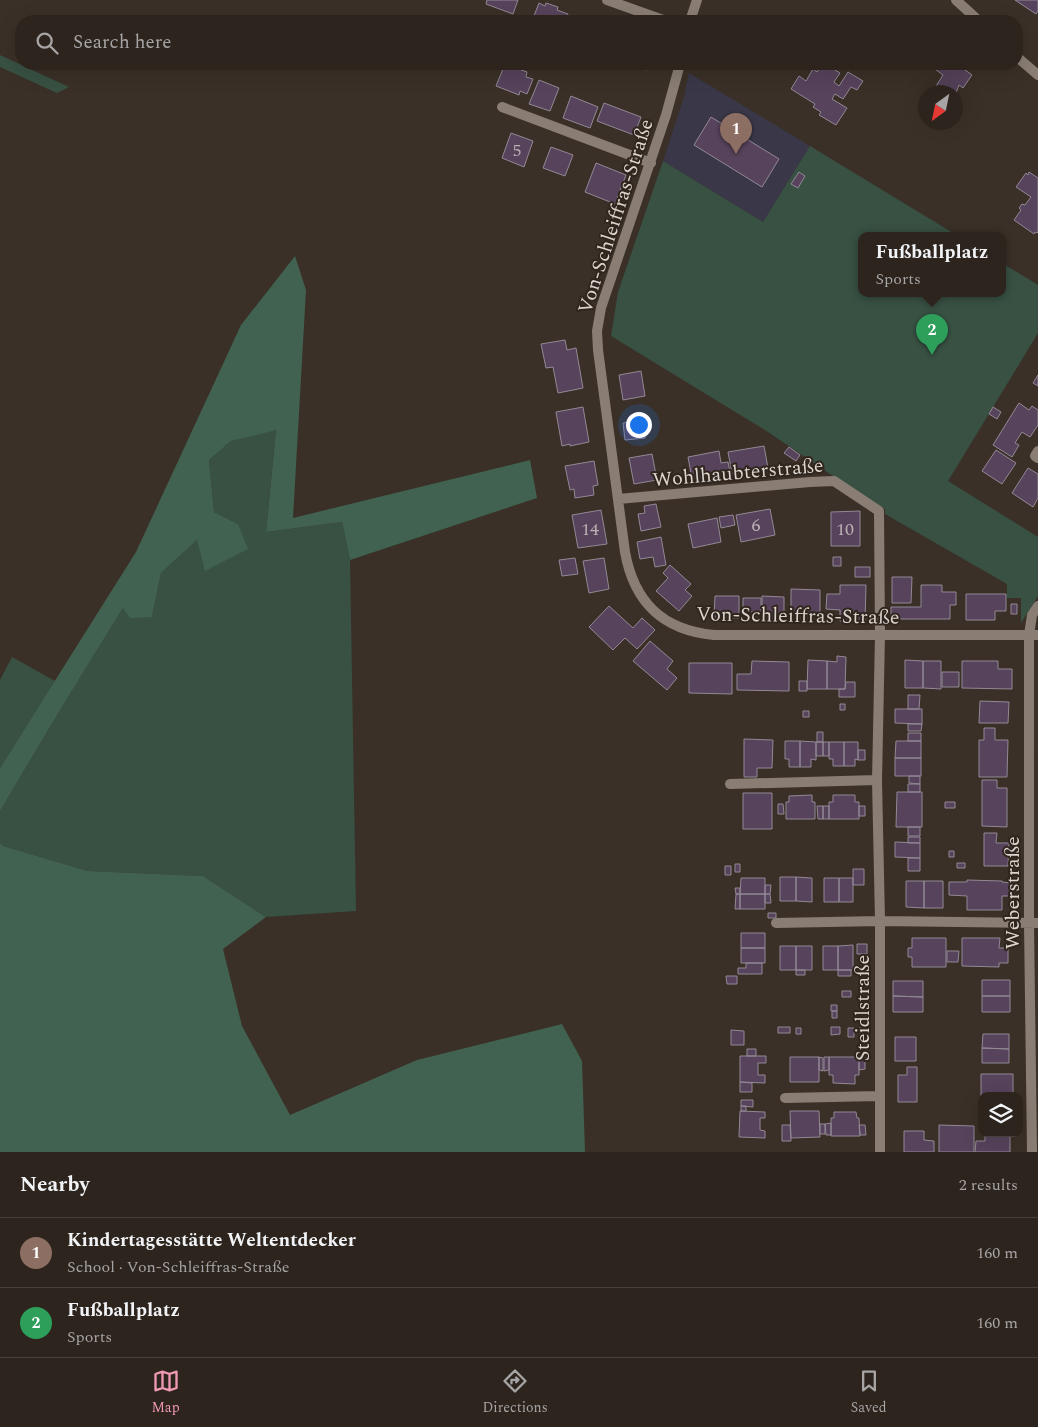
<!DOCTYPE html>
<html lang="en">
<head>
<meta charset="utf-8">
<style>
	body { margin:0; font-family:Spectral,serif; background:#38302a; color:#f1f3f6 }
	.controls { position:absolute; right:15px; bottom:15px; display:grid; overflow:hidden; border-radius:10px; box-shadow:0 5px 20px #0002 }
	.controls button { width:45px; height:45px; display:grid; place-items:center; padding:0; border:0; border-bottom:1px solid #48413b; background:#2c241d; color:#f1f3f6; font:25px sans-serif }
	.compass { position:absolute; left:918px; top:85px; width:45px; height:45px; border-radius:50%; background:#2c241d; box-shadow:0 5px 20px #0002; rotate:213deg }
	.you { position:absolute; left:638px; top:424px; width:18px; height:18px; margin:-12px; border:4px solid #fff; border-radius:50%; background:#1a73e8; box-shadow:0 0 0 8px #1a73e833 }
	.badge { display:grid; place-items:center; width:32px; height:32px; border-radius:50%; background:#f09ab6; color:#fff; font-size:16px; font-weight:700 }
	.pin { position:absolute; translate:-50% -41px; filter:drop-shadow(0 1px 2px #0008) }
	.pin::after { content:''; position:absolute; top:26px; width:18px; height:15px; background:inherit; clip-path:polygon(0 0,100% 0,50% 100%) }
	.popup { position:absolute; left:858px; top:232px; width:148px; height:65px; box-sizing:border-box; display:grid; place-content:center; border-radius:10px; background:#2c241d; filter:drop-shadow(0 1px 4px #0005); font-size:16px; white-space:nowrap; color:#a6a4a4 }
	.popup b { font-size:19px; color:#f1f3f6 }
	.popup::after { content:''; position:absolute; left:50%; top:100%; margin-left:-10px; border:10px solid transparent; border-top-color:#2c241d }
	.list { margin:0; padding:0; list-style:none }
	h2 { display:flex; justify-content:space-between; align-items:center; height:65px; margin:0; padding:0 20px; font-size:21px }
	h2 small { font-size:16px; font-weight:400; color:#a6a4a4 }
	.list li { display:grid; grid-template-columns:32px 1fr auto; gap:15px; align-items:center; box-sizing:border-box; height:70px; padding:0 20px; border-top:1px solid #48413b }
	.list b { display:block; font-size:19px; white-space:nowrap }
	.list p { margin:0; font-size:16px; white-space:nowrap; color:#a6a4a4 }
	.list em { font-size:16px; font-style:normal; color:#a6a4a4 }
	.icon { flex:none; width:28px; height:28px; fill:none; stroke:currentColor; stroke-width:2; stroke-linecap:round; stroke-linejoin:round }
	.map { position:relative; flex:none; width:1038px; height:1152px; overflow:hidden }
	.search { position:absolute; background:#2c241d; box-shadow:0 5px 20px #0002; left:15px; right:15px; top:15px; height:55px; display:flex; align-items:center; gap:12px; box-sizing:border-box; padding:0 18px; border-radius:20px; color:#a6a4a4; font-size:19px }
	.sheet { height:205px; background:#2c241d }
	nav { display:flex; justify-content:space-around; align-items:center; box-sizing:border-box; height:70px; border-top:1px solid #48413b; background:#2c241d; font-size:14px; color:#a6a4a4 }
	nav a { display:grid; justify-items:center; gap:2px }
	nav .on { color:#f09ab6 }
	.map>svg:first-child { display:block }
	.education { fill:#3a3748 }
	.green { fill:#385143 }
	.forest { fill:#416250 }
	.building { fill:#57435c; stroke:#928995 }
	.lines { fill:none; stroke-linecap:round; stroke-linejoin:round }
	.street { stroke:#8a7e74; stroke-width:10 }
	.labels { text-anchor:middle; stroke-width:4; stroke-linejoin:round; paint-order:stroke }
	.number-label { font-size:18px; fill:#bab0b2 }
	.street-label { font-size:20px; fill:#dbd4cf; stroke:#30261e }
</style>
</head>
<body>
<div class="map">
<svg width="1038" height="1152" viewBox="0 0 1038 1152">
	<rect width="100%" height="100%" fill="#3a3027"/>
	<path class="education" d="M689 73 810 146 763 222 663 161 684 97Z"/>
	<path class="green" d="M0 55 69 87 57 93 0 67Z
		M810 146 958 236H862V294H1002V263L1038 285V333L948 481 1038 537V596L1021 623V598H1007V584L885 514V509L833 476 768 432 611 336 618 292 663 161 763 222Z
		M276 429 266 532 342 522 350 560 356 911 266 917 203 876 88 871 3 846 0 843V811L62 707 123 608 152 617 161 573 197 540 238 524 214 512 209 460 231 441Z
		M12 657 55 681 0 768V680Z"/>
	<path class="forest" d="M295 256 306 290 293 518 530 460 537 498 350 560 342 522 266 532 276 430 231 441 209 460 214 512 238 524 248 549 205 571 197 540 161 573 152 617 130 618 123 608 62 707 0 811V768L136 552 241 325Z
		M0 843 3 846 88 871 203 876 266 917 223 949 242 1026 290 1115 417 1060 562 1024 582 1061 585 1152H0Z"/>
	<path class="building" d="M487 0H518L513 14 486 4Z
		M1015 0H1038V11L1036 14Z
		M539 3 545 6 546 3 558 7 557 10 568 14 565 21H532Z
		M505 64 527 72 526 77 533 79 527 94 520 91 519 95 496 86Z
		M632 64H649L647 70Z
		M822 64H825L840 73 834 82 839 86 848 72 863 81 857 90 851 87 843 99 835 94 832 99 847 108 836 125 819 115 821 112 813 107 815 104 791 89 799 76 806 81 813 69 817 72Z
		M938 64H957L972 75 963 88 959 85 956 93 934 92 933 91 943 75 935 69Z
		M539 80 559 88 550 111 529 104Z
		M571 96 598 107 590 128 563 118Z
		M604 103 641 117 634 135 597 121Z
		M711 117 779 159 762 187 694 145Z
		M511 133 533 141 524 167 502 158Z
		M551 147 573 155 565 176 543 168Z
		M596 163 626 175 615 204 585 192Z
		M799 172 805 176 798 188 791 184Z
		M1029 172 1038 178V232L1037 233 1035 232 1034 234 1014 220 1021 210 1019 208 1022 204 1025 205 1031 197 1016 187 1026 173 1028 175Z
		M565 340 567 350 576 348 583 388 558 393 553 367 546 368 541 344Z
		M641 371 645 396 623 400 619 375Z
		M1038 375V386L1033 383Z
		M1019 403 1029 410 1032 406 1038 410V425L1030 437 1022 432 1015 443 1019 445 1012 457 993 445Z
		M583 407 589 442 570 446V444L562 446 556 412Z
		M993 407 1001 412 997 419 989 414Z
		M644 420 645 438 625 440 623 423Z
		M764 446 768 468 732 474 728 452Z
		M789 447 800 455 796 461 784 453Z
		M996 450 1016 463 1002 484 982 471Z
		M719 451 721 463 728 462 730 472 692 479 688 457Z
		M652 454 657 480 634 484 629 458Z
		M594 461 598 485 593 486 594 495 575 498 574 489 570 490 565 466Z
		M1028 468 1038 474V498L1033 507 1012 493Z
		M656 504 661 527 641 531 638 514 645 513 644 506Z
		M770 509 775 535 741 542 736 515Z
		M601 510 607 544 578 548 572 515Z
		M860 511V546H831V512Z
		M733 515 735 525 721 528 719 517Z
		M717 518 721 542 693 548 688 524Z
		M661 537 666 565 655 567 653 557 640 559 637 542Z
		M833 557H841V566H833Z
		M575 558 578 574 562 576 559 560Z
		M604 558 609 589 589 593 583 561Z
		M670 565 691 584 685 590 692 596 679 611 656 591 668 578 663 573Z
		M855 567H870V577H855Z
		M892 577H912L911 603H892Z
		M840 585H866L865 622 840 621V610L826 609 827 594H840Z
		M921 585H942V592H956V605H950V619H891V607H921Z
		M791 589 820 590V615H791Z
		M966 594H1006V611H995V620H966Z
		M715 596H739V618L714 617Z
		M762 596 784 597V620H762Z
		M743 598H761V612H743Z
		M1011 604H1017V614H1011Z
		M609 606 633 628 642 618 655 630 637 649 625 638 613 650 589 627Z
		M650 641 673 661 667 669 677 678 667 690 633 661Z
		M837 656 846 657 845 689H827V661L837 662Z
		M808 660 827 661V689H807Z
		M905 660 923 661V688H905Z
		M752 661 789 662V691L737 690V674H751Z
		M923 661H941V689L923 688Z
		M962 661H998V669H1012V689L962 688Z
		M689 663H732V694L689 693Z
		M942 672H959V687H942Z
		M799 681H807V691H799Z
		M846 682H855V697H839V689H845Z
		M908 695H920L919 709H908Z
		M980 701 1009 702 1008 723H979Z
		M840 704H845V710H840Z
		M895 709H922V724L895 723Z
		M803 711H809V717H803Z
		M908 724H922L921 731H908Z
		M984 728H995V740H1008L1007 777H979V740H984Z
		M817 732H823V742H817Z
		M908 733H921V741H908Z
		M744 739 773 740 772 768H757V777H744Z
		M785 741H800V767H789V759H785Z
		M800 741 816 742V760L811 759V767H800Z
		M896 741H921V758H895Z
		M816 742H823V756H816Z
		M823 742H829V756H823Z
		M829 742H844V766H833V759H829Z
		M844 742H858V760L855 759V766H844Z
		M858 750H865V760H858Z
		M895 758H921V776H895Z
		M909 776H920V784L909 783Z
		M982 780H997V788H1007V827L982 826Z
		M908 784H920V792H908Z
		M897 792H922V827H896Z
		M743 793H772V829H743Z
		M812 795V802H815V819H786V802H789V796Z
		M833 795H855V802H859V819H829V802H833Z
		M945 802H955V808H945Z
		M778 804H783L784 814H778Z
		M817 806H823V819H818Z
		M823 806H829V819H823Z
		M859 806H865V816H859Z
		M908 827H920V836H908Z
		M984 833H997L996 843H1009L1008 866H984Z
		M908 837H920V843H908Z
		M895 842 920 843V858L895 857Z
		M949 851H954V857H949Z
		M908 858H920V871H908Z
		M957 863H965V868H957Z
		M735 864H740V872H735Z
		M725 866H731V875H725Z
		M853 869H864V885H853Z
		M780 877H796V901H780Z
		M796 877 812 878V902L796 901Z
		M741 878H765V894H740Z
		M824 878H839V902H824Z
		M839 878H853V902H839Z
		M967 880 1002 881V882L1012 883V896H1002V910H967V896L949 895V882H967Z
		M906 881H924V908L906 907Z
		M924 881H943V908H924Z
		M765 885H771L770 894H765Z
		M735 888H740V894H736Z
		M736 894H740V909H735Z
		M740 894H765V909H740Z
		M765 894H770L771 903H765Z
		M768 913H776V918H768Z
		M741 933H765V948H741Z
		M912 938H946V967H912V957H908V948H912Z
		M962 938H1000L999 948H1008V963H999V967L962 966Z
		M857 944H867V954H857Z
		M853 945V970H838V946Z
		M780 946H796V970H780Z
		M796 946H812V970H796Z
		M823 946H838V970H823Z
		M741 948H765V963H741Z
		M947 951H959L958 962H947Z
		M746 963H762V974H738V968H746Z
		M796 970H805V975H796Z
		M838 970H851V976H838Z
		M726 976H737V984H727Z
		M982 980H1010V996H982Z
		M893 981H923V997L893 996Z
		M842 991H851V997H842Z
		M893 996 923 997V1012H893Z
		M982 996H1010V1012H982Z
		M831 1005H837V1011H831Z
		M832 1011H837V1018H832Z
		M778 1027H790V1033H778Z
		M831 1027H840V1034L831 1035Z
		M860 1027H867V1040H860Z
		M796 1028H801V1034H796Z
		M848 1028H854V1037H848Z
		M731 1030 744 1031V1045H731Z
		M983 1034H1009V1049L982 1048Z
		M895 1037H916V1061H895Z
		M982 1048 1009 1049V1063H982Z
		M747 1049H756V1056H747Z
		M740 1056H766V1063H758V1075H765V1083L740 1082Z
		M790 1057H819V1082H790Z
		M819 1057 823 1058V1071L819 1070Z
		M824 1057H829V1070L824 1071Z
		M829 1057H859V1075H855V1084L833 1083V1075H829Z
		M859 1057H865V1069L859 1070Z
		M907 1067H917V1102H898V1075H907Z
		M981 1074H1013V1096H982V1109H981Z
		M740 1082 752 1083V1092H740Z
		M741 1100H753V1107L741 1106Z
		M741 1106H746V1111H741Z
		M740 1111 765 1112V1118H760V1130L765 1131V1138L739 1137Z
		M790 1111H819L820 1137 791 1138Z
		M834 1112H856L857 1118H859L860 1136H831V1118H834Z
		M831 1123V1135H826L825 1124Z
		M820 1124H825V1134H820Z
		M782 1125H790L791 1141H782Z
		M859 1125H865L866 1135H860Z
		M939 1125 974 1126V1152H939Z
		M904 1131H924V1140L934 1141V1152H904Z
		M985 1133H1010V1152H975L976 1141H985Z"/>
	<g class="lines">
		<path class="street" d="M607 0 666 21
			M956 0 979 21
			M690 21 697 0
			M1017 57 1038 75
			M680 64 666 115 601 308 597 331 598 350 625 552C634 602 662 630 714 635H1038
			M502 107 651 163
			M1038 451 1035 456 1038 458
			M618 499 810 482 834 481 879 511 880 635 877 780 880 921V1152
			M730 784 877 780
			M776 923 880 921 1038 923
			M785 1098 879 1096
			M1032 1152 1029 923V635L1032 615 1038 606"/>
	</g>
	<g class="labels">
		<g class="number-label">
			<text x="517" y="156">5</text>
			<text x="756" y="531">6</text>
			<text x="590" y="535">14</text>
			<text x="845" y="535">10</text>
		</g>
		<g class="street-label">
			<text transform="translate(615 216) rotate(-72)" y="7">Von-Schleiffras-Straße</text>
			<text transform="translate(738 472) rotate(-5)" y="7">Wohlhaubterstraße</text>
			<text transform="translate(798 615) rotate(1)" y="7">Von-Schleiffras-Straße</text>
			<text transform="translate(1012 893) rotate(-90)" y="7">Weberstraße</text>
			<text transform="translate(862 1008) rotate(-90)" y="7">Steidlstraße</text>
		</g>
	</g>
</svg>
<div class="controls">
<button><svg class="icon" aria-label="layers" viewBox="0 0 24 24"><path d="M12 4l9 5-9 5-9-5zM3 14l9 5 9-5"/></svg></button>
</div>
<svg class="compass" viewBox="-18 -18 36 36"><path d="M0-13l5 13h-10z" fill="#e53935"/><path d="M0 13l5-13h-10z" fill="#a6a4a4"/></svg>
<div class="you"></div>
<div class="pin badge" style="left:736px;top:154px;background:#8d6e63">1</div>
<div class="pin badge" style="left:932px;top:355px;background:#2e9e5b">2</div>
<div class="popup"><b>Fußballplatz</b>Sports</div>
<div class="search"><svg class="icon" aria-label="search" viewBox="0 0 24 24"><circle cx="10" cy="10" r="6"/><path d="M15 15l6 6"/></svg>Search here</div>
</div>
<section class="sheet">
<h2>Nearby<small>2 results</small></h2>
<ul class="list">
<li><span class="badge" style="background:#8d6e63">1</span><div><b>Kindertagesstätte Weltentdecker</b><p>School · Von-Schleiffras-Straße</p></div><em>160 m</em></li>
<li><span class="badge" style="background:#2e9e5b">2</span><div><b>Fußballplatz</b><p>Sports</p></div><em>160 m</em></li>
</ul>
</section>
<nav>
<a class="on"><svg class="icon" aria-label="map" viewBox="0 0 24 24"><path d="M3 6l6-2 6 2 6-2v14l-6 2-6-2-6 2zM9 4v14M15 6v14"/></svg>Map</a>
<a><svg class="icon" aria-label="directions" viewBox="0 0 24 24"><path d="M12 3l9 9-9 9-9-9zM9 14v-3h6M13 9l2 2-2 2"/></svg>Directions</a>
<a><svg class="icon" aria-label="saved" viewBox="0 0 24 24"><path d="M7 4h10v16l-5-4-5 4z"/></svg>Saved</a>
</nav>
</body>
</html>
